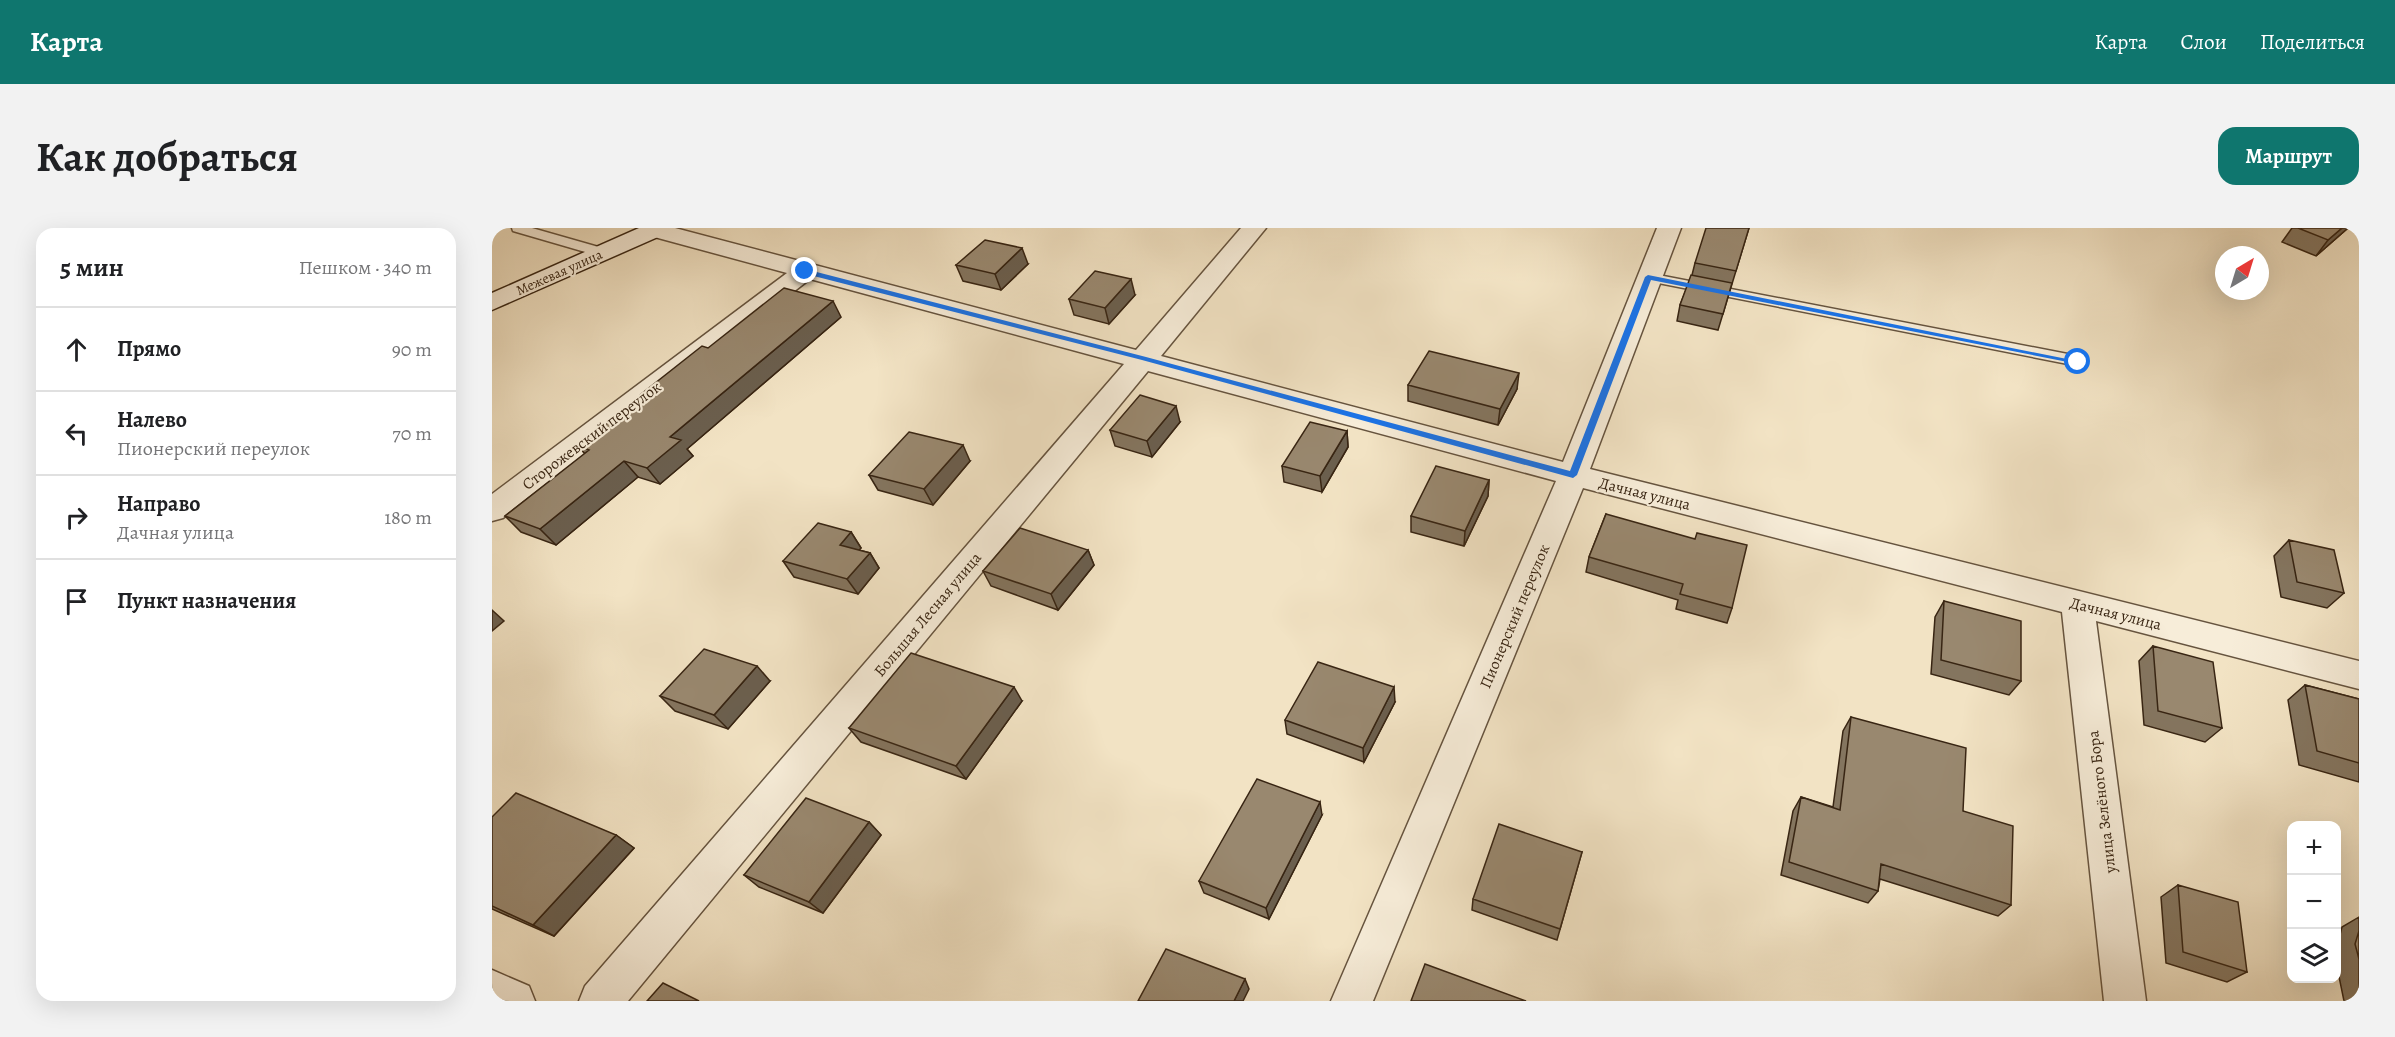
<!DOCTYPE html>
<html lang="ru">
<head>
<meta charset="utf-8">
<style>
	body { margin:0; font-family:Alegreya,serif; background:#f2f2f2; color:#202124 }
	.controls { position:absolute; right:18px; bottom:18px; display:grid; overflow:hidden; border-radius:12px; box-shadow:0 6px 24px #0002 }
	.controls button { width:54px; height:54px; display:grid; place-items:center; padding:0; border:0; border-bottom:2px solid #e0e0e0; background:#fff; color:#202124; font:30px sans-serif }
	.compass { position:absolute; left:1723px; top:18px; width:54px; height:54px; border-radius:50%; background:#fff; box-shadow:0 6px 24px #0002; rotate:38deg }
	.stop { position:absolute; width:18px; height:18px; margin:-14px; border:4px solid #1a73e8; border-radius:50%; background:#fff }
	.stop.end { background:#1a73e8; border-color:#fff; box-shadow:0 2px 6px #0008 }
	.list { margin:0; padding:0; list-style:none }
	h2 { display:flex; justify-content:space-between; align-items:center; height:78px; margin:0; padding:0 24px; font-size:26px }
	h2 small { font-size:20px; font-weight:400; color:#757577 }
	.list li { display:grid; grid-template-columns:39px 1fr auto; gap:18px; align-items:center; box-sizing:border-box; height:84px; padding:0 24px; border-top:2px solid #e0e0e0 }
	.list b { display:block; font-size:22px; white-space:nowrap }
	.list p { margin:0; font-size:20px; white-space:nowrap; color:#757577 }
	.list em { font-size:20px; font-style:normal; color:#757577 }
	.icon { flex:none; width:33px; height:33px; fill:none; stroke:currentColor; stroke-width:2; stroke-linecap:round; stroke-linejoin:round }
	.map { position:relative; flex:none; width:1867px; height:773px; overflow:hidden; border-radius:18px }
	header { display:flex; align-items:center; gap:36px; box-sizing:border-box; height:84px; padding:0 30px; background:#0f766e; color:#fff }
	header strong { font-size:28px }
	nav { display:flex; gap:33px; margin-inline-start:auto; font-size:21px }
	.intro { display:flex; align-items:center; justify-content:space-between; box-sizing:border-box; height:144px; padding:0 36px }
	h1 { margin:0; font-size:42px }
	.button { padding:15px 27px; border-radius:18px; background:#0f766e; color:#fff; font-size:21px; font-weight:700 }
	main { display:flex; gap:36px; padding:0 36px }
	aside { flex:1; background:#fff; border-radius:18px; box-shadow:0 6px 24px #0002 }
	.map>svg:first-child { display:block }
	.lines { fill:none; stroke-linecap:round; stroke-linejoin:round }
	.lane-casing { stroke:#66543f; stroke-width:3 }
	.street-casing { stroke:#66543f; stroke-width:3 }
	.secondary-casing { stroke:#382513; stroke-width:3 }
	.lane { fill:#f7edd9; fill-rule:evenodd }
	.street { fill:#f7edd9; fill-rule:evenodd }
	.secondary { fill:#f7edd9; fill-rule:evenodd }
	.wall { fill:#84755f; stroke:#382513; stroke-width:1.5 }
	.shaded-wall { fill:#6b5f4e; stroke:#382513; stroke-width:1.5 }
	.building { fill:#99886f; stroke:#382513; stroke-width:1.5 }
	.route { fill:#1a73e8 }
	.labels { text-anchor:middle; stroke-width:4.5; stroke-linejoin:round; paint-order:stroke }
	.far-street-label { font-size:14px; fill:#382513; stroke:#f7edd9 }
	.street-label { font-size:16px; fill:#382513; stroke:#f7edd9 }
</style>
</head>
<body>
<header>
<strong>Карта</strong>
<nav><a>Карта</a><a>Слои</a><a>Поделиться</a></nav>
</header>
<div class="intro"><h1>Как добраться</h1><a class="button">Маршрут</a></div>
<main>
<aside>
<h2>5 мин<small>Пешком · 340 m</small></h2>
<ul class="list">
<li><svg class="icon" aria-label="ahead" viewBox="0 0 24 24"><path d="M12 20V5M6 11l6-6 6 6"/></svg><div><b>Прямо</b></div><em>90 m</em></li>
<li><svg class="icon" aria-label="left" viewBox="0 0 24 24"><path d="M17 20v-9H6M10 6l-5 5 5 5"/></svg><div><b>Налево</b><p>Пионерский переулок</p></div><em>70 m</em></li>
<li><svg class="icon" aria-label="right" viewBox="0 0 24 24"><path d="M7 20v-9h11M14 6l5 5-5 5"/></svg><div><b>Направо</b><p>Дачная улица</p></div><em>180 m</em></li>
<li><svg class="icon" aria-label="arrive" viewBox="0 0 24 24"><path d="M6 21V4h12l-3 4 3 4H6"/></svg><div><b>Пункт назначения</b></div></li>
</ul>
</aside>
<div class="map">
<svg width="1867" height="773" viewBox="0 0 1867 773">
	<rect width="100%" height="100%" fill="#f2e3c4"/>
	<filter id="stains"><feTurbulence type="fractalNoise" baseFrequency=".00333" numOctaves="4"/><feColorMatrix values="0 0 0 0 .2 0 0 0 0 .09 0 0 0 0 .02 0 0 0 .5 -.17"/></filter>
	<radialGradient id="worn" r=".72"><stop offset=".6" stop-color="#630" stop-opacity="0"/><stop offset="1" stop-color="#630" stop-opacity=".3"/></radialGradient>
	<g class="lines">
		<g class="lane-casing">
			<path id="lane" d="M20 0H40L117 22 119 25 112 29 107 28 21 3Z
				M1156 45 1586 128 1593 133 1586 138 1151 52 1149 49 1151 46Z"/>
		</g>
		<g class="street-casing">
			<path id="street" d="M153 0H183L644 122 749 0H774L669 128 1071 234 1165 0H1189L1098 241 1867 433V461L1604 393 1654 773H1612L1570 384 1091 260 881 773H839L1064 253 656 143 136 773H87L93 758 632 136 318 51 11 290 0 293V266L295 45 155 7 151 2Z
				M0 742 37 758 43 773H0Z"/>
		</g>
		<g class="secondary-casing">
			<path id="secondary" d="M147 0H179L175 5 0 82V65Z"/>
		</g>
		<use href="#lane" class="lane"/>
		<use href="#street" class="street"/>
		<use href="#secondary" class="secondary"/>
	</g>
	<path class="wall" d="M1257 0 1226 102 1185 93 1188 77 1200 47 1203 35Z
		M1800 0H1856L1824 28 1790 14Z
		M536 36 509 62 471 53 464 37Z
		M643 67 617 96 582 87 577 71Z
		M349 89 195 221 201 228 168 256 146 249 64 317 29 304 13 288 93 226 86 218 149 169 148 167 216 120Z
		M916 157 1025 161 1006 197 916 173Z
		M688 194 660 229 623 218 618 202Z
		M855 203 856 219 830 264 792 254 790 238Z
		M478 233 441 277 386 262 377 247Z
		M997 252 996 268 972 318 919 304V288Z
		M1114 286 1240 380 1235 395 1184 381 1186 372 1094 344 1097 329Z
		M359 304 369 320 367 322 378 325 387 340 366 366 302 349 291 333Z
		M1797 312 1852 365 1835 380 1789 369 1782 328Z
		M596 322 602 337 566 382 499 358 491 343Z
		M1452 373 1529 453 1517 467 1439 446 1443 389Z
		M1661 418 1730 500 1713 514 1652 497 1647 433Z
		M278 453 236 501 183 483 168 468Z
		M1813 457 1867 471V554L1807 537 1796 472Z
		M530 473 474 551 369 514 357 500Z
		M903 474 872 534 795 506 793 492Z
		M1359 489 1471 583 1519 677 1506 688 1388 651 1386 663 1376 675 1289 647 1301 583 1309 569 1341 579 1351 503Z
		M830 587 777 691 712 665 707 653Z
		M0 589 124 607 142 620 62 708 0 681Z
		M377 594 389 607 331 685 267 659 252 647Z
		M1090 624 1065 712 980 682 981 671Z
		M1686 657 1755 744 1735 754 1674 735 1669 669Z
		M1867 689V773H1852L1845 739V718L1850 699Z"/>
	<path class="shaded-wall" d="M1850 0H1856L1824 28 1836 12Z
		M530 20 536 36 509 62 503 46Z
		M639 51 643 67 617 96 613 80Z
		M341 73 349 89 195 221 201 228 168 256 155 240 178 209Z
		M1027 145 1025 161 1006 197 1008 181Z
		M684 178 688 194 660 229 655 213Z
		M855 203 856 219 830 264 828 248Z
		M471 217 478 233 441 277 432 261Z
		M132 233 146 249 64 317 48 301Z
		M997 252 996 268 972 318 973 303Z
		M359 304 369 320 358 332 348 317Z
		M596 322 602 337 566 382 559 366Z
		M378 325 387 340 366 366 355 351Z
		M0 382 12 393 0 403Z
		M265 438 278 453 236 501 222 487Z
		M522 459 530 473 474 551 464 538Z
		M902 459 903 474 872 534 871 520Z
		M828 574 830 587 777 691 774 680Z
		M377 594 389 607 331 685 317 674Z
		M124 607 142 620 62 708 41 697Z
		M753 751 757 761 751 773H742Z"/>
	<path class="building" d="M1214 0H1257L1244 43 1203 35Z
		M1806 0H1850L1836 12Z
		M493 12 530 20 503 46 464 37Z
		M603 43 639 51 613 80 577 71Z
		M1199 47 1240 55 1231 86 1188 77Z
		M292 60 341 73 178 209 189 212 155 240 132 233 48 301 13 288 97 222 86 218 151 168 148 167 210 118 216 120Z
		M937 123 1027 145 1008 181 916 157Z
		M648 167 684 178 655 213 618 202Z
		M818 194 855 203 828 248 790 238Z
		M417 204 471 217 432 261 377 247Z
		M944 238 997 252 973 303 919 288Z
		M1114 286 1203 311 1205 305 1255 317 1240 380 1188 366 1191 356 1097 329Z
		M326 295 359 304 348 317 378 325 355 351 291 333Z
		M528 300 596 322 559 366 491 343Z
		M1797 312 1842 322 1852 365 1805 354Z
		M1452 373 1529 393V453L1449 432Z
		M1661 418 1721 434 1730 500 1666 483Z
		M212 421 265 438 222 487 168 468Z
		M419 425 522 459 464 538 357 500Z
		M826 434 902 459 871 520 793 492Z
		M1813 457 1867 471V535L1825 523Z
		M1359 489 1474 520 1471 583 1521 598 1519 677 1389 636 1386 663 1297 634 1309 569 1348 582Z
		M765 551 828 574 774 680 707 653Z
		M24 565 124 607 41 697 0 678V589Z
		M314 570 377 594 317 674 252 647Z
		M1007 596 1090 624 1068 701 981 671Z
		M1686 657 1746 674 1755 744 1691 724Z
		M1867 703V731L1863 716Z
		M674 721 753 751 742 773H646Z
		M933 736 1034 773H919Z
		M171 755 207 773H155Z"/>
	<path class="route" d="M313 41 654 129 1078 243 1153 49 1156 47 1590 134 1586 136 1159 52 1085 247 1081 250 650 132 310 45Z"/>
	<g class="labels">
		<g class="far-street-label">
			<text transform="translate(67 44) rotate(-24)" y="5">Межевая улица</text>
		</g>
		<g class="street-label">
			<text transform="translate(99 207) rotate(-37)" y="6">Сторожевский переулок</text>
			<text transform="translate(1153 265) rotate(14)" y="6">Дачная улица</text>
			<text transform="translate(1624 385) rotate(14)" y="6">Дачная улица</text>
			<text transform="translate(435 386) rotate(-50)" y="6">Большая Лесная улица</text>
			<text transform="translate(1022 388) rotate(-67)" y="6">Пионерский переулок</text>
			<text transform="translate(1609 574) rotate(-97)" y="6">улица Зелёного Бора</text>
		</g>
	</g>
	<rect width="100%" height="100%" filter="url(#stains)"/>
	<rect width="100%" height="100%" fill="url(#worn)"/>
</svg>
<div class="controls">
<button>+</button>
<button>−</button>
<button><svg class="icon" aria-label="layers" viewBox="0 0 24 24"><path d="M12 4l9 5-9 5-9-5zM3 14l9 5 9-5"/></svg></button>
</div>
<svg class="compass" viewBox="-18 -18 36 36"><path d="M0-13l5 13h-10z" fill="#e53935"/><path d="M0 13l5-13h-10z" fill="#757577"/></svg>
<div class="stop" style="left:1586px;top:134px"></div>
<div class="stop end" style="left:313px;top:43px"></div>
</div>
</main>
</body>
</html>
